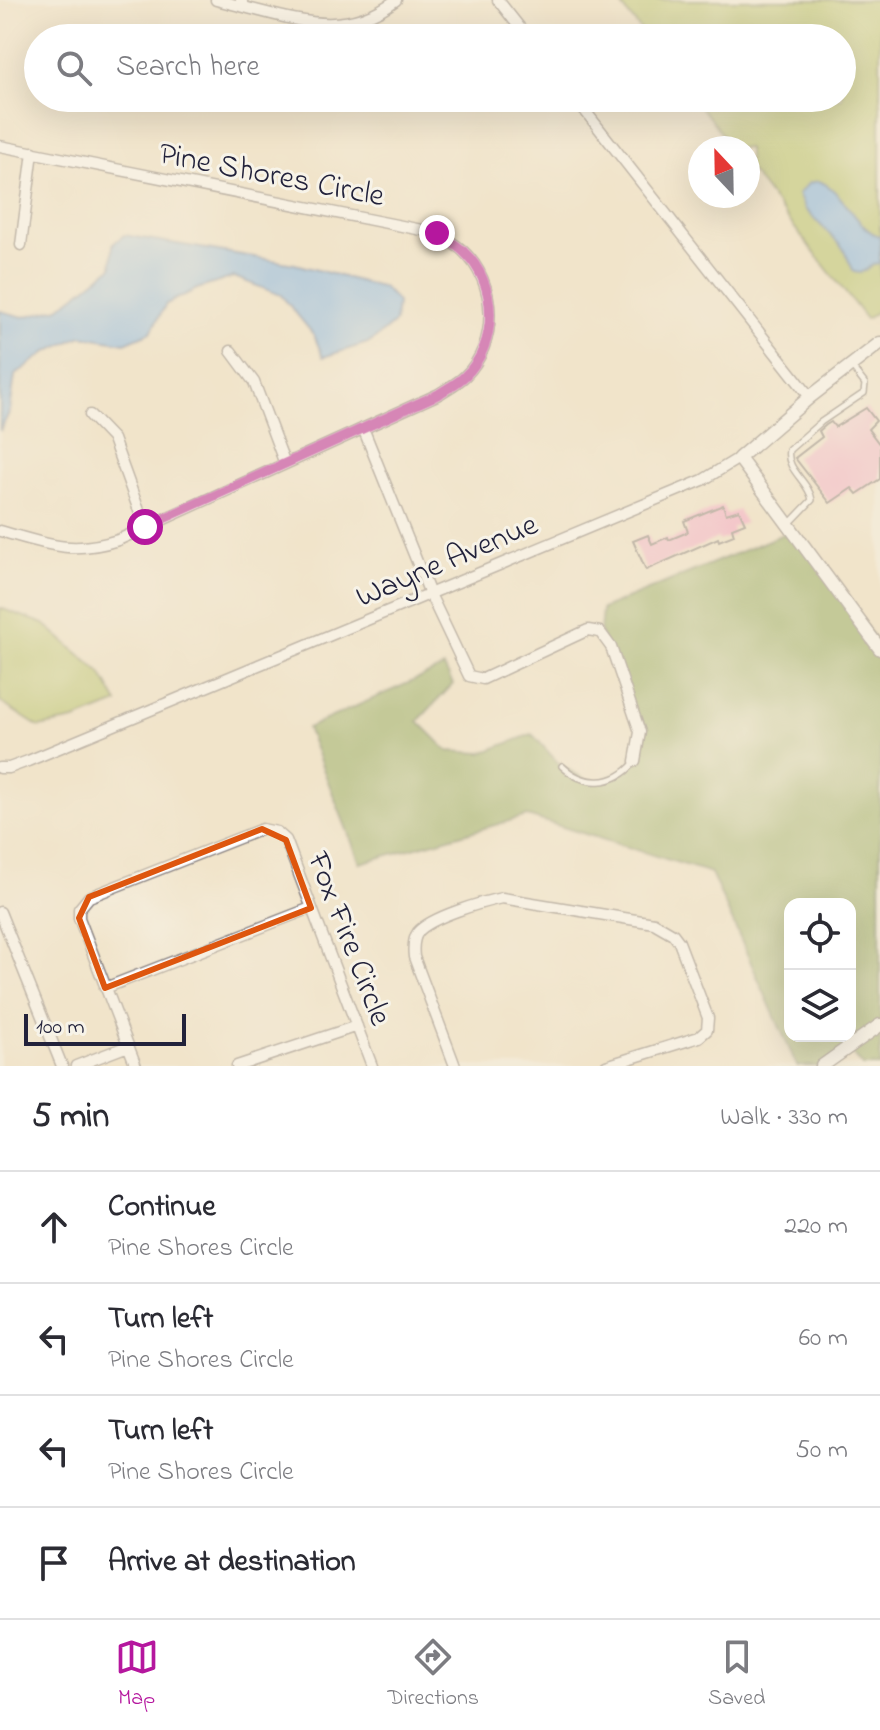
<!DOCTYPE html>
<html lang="en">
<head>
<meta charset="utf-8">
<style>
	body { margin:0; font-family:"Indie Flower",sans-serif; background:#f7f7f7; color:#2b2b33 }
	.controls { position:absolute; right:24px; bottom:24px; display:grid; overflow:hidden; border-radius:16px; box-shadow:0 8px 32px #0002 }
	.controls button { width:72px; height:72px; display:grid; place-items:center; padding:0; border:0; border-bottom:2px solid #e1e1e2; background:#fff; color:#2b2b33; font:40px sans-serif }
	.compass { position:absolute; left:688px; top:136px; width:72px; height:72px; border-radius:50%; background:#fff; box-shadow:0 8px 32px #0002; rotate:338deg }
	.scale { position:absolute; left:24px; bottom:20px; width:162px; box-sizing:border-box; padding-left:8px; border:4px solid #22223b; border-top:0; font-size:22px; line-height:28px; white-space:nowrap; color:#22223b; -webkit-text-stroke:6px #f7f3e8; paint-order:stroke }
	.stop { position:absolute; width:24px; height:24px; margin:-18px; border:6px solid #b5179e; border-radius:50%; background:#fff }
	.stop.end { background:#b5179e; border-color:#fff; box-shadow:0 2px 8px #0008 }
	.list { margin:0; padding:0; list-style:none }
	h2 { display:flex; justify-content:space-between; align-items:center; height:104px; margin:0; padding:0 32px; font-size:34px }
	h2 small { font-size:26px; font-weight:400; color:#7c7c81 }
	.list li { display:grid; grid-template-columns:52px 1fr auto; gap:24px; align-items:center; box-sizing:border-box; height:112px; padding:0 32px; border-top:2px solid #e1e1e2 }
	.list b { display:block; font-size:30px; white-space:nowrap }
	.list p { margin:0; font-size:26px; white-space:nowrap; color:#7c7c81 }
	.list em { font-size:26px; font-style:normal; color:#7c7c81 }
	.icon { flex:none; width:44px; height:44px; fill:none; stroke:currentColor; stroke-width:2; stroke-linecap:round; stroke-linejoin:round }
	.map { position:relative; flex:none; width:880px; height:1066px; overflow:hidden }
	.search { position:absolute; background:#fff; box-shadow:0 8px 32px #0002; left:24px; right:24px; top:24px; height:88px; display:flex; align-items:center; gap:20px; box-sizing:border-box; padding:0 28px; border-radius:44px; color:#7c7c81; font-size:30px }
	.sheet { height:552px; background:#fff }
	nav { display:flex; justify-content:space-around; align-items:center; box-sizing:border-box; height:112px; border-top:2px solid #e1e1e2; background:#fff; font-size:22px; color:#7c7c81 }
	nav a { display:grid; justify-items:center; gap:4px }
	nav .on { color:#b5179e }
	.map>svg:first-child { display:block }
	.green { fill:#b3c366; stroke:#6a7250; stroke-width:2 }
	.forest { fill:#8ea95b; stroke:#58664b; stroke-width:2; fill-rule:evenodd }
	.water { fill:#7bb3ea; stroke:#4e6a92; stroke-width:2 }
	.building { fill:#f7a5ca }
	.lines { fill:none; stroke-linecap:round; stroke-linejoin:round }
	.service-casing { stroke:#8a8382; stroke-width:8 }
	.minor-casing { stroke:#8a8382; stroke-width:13 }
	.tertiary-casing { stroke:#8a8382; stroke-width:15 }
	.service { stroke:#fff; stroke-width:5 }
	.minor { stroke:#fff; stroke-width:10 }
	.tertiary { stroke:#fff; stroke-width:12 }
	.route { stroke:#b5179e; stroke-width:10 }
	.marked { fill:none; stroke:#de560e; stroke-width:6; stroke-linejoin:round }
	.labels { text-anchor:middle; stroke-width:6; stroke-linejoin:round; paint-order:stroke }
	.street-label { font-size:32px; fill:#22223b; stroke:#f7f3e8 }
</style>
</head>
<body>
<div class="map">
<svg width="880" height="1066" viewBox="0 0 880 1066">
	<rect width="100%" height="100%" fill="#f7f3e8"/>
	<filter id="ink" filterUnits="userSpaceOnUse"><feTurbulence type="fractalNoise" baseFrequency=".0125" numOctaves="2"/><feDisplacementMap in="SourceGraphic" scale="16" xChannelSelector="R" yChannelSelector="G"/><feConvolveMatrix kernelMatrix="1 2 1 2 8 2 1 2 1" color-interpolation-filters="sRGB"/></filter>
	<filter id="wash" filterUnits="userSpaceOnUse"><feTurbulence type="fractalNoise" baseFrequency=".006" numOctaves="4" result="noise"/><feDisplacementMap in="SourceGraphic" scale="32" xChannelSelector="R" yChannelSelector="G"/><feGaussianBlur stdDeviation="1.8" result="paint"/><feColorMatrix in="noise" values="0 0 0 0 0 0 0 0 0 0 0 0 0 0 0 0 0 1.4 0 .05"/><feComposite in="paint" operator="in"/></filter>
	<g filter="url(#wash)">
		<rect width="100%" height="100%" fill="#f1e4ca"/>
		<path class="green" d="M617 0H880V309L866 319 748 168V148H733L694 98H842V38H647Z
			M0 608 44 624 101 673 118 703 75 720 39 727 0 702Z"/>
		<path class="forest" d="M793 530 880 646V1066H863L848 1049 822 1066H797L711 873 527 816 360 863 307 728 444 667 453 684 418 721 448 751 482 753 532 734 561 766 593 783 629 769 640 732 600 632 602 609ZM790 904H850V1036H790Z"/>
		<path class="water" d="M819 181C845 191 857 231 880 236V264L873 265 860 273 854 272 843 248 805 209 798 194 809 183Z
			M124 235 295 264 384 288 397 302 395 322 371 342 323 357 314 335 281 295 234 277 197 289 166 304 151 332 125 343 81 336 45 353 15 375 10 411 0 431V311L24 317 59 308 112 267 113 244Z"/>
		<g id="blocks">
			<path class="building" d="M866 408 876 421 868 429 880 445V479L857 494 852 488 830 503 795 458 822 437 819 431 826 425 831 422 835 427Z
				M723 505 726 514 739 510 745 523 732 528 734 535 719 541 718 538 646 570 633 541 648 535 652 544 668 537 669 540 688 532 684 521Z"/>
		</g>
	</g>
	<g filter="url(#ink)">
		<use href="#blocks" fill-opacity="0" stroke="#8a8382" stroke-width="2"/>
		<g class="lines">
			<g class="service-casing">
				<path id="service" d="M789 524 812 500C809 481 785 470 789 450L821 422 864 393 865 384 851 366
					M562 766C584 787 614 787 635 762"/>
			</g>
			<g class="minor-casing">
				<path id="minor" d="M216 0 244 7 241 0
					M498 0 528 38
					M244 7C300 21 345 38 396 0
					M575 98 810 397
					M0 146 437 233C445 239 456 244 463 251 497 282 499 343 465 376 458 383 448 388 439 394L118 540C71 555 46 544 0 531
					M21 245 33 152
					M231 351 254 382 285 464
					M90 415 113 439 145 527
					M363 428 430 594 469 676 483 679 588 630 600 632 611 647 640 732 635 761
					M0 768H9L28 761 703 480 739 458
					M0 912 62 1066
					M105 988 311 908
					M76 1066 128 1046
					M136 1066 79 918V909L89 897 262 829 277 832 286 840 372 1066
					M237 1066 357 1026
					M455 1066 414 957C413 948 413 939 418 932 431 917 482 902 502 898L654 923 673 934 679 942 708 1018 707 1030 699 1037 606 1066"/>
			</g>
			<g class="tertiary-casing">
				<path id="tertiary" d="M880 343 810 397 739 458 880 649
					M822 1066 880 1025"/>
			</g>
			<use href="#service" class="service"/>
			<use href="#minor" class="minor"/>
			<use href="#tertiary" class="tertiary"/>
		</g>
	</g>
	<g class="lines" filter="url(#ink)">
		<path class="route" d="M145 527 439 394C448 388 458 383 465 376 499 344 498 282 463 251 456 244 445 239 437 233"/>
	</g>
	<path d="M0 0H880V1066H0ZM262 829 286 840 311 908 105 988 79 918 89 897Z" fill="#f1e4ca" fill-opacity=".55" fill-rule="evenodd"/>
	<path class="marked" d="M262 829 286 840 311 908 105 988 79 918 89 897Z"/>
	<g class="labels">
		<g class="street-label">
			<text transform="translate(272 173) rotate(11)" y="11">Pine Shores Circle</text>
			<text transform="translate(446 559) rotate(-23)" y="11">Wayne Avenue</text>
			<text transform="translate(351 938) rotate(69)" y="11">Fox Fire Circle</text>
		</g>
	</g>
</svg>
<div class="controls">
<button><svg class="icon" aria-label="locate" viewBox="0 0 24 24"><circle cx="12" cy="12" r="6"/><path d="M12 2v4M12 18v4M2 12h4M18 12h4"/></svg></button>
<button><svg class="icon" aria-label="layers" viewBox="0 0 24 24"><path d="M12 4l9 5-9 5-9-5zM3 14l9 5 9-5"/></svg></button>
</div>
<svg class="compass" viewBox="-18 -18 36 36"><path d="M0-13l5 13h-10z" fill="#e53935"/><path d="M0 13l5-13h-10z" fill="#7c7c81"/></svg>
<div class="scale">100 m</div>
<div class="stop" style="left:145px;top:527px"></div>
<div class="stop end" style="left:437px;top:233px"></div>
<div class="search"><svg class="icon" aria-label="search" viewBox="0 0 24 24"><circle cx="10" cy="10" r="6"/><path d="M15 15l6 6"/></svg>Search here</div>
</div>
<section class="sheet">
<h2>5 min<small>Walk · 330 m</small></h2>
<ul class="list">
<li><svg class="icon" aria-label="ahead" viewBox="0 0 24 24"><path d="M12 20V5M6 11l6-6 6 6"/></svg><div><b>Continue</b><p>Pine Shores Circle</p></div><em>220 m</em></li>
<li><svg class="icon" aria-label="left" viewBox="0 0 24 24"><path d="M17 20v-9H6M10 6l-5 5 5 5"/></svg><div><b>Turn left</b><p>Pine Shores Circle</p></div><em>60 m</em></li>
<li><svg class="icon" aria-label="left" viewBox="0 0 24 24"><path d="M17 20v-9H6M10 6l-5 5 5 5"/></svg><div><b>Turn left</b><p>Pine Shores Circle</p></div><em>50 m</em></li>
<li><svg class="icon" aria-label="arrive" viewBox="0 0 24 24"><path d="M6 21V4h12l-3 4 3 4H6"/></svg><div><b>Arrive at destination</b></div></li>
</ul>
</section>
<nav>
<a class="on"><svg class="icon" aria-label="map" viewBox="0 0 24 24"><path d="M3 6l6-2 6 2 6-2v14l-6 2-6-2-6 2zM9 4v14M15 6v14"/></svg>Map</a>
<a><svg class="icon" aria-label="directions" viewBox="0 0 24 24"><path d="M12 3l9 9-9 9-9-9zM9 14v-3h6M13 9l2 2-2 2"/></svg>Directions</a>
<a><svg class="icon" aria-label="saved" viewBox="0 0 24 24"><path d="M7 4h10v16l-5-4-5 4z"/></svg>Saved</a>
</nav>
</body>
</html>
